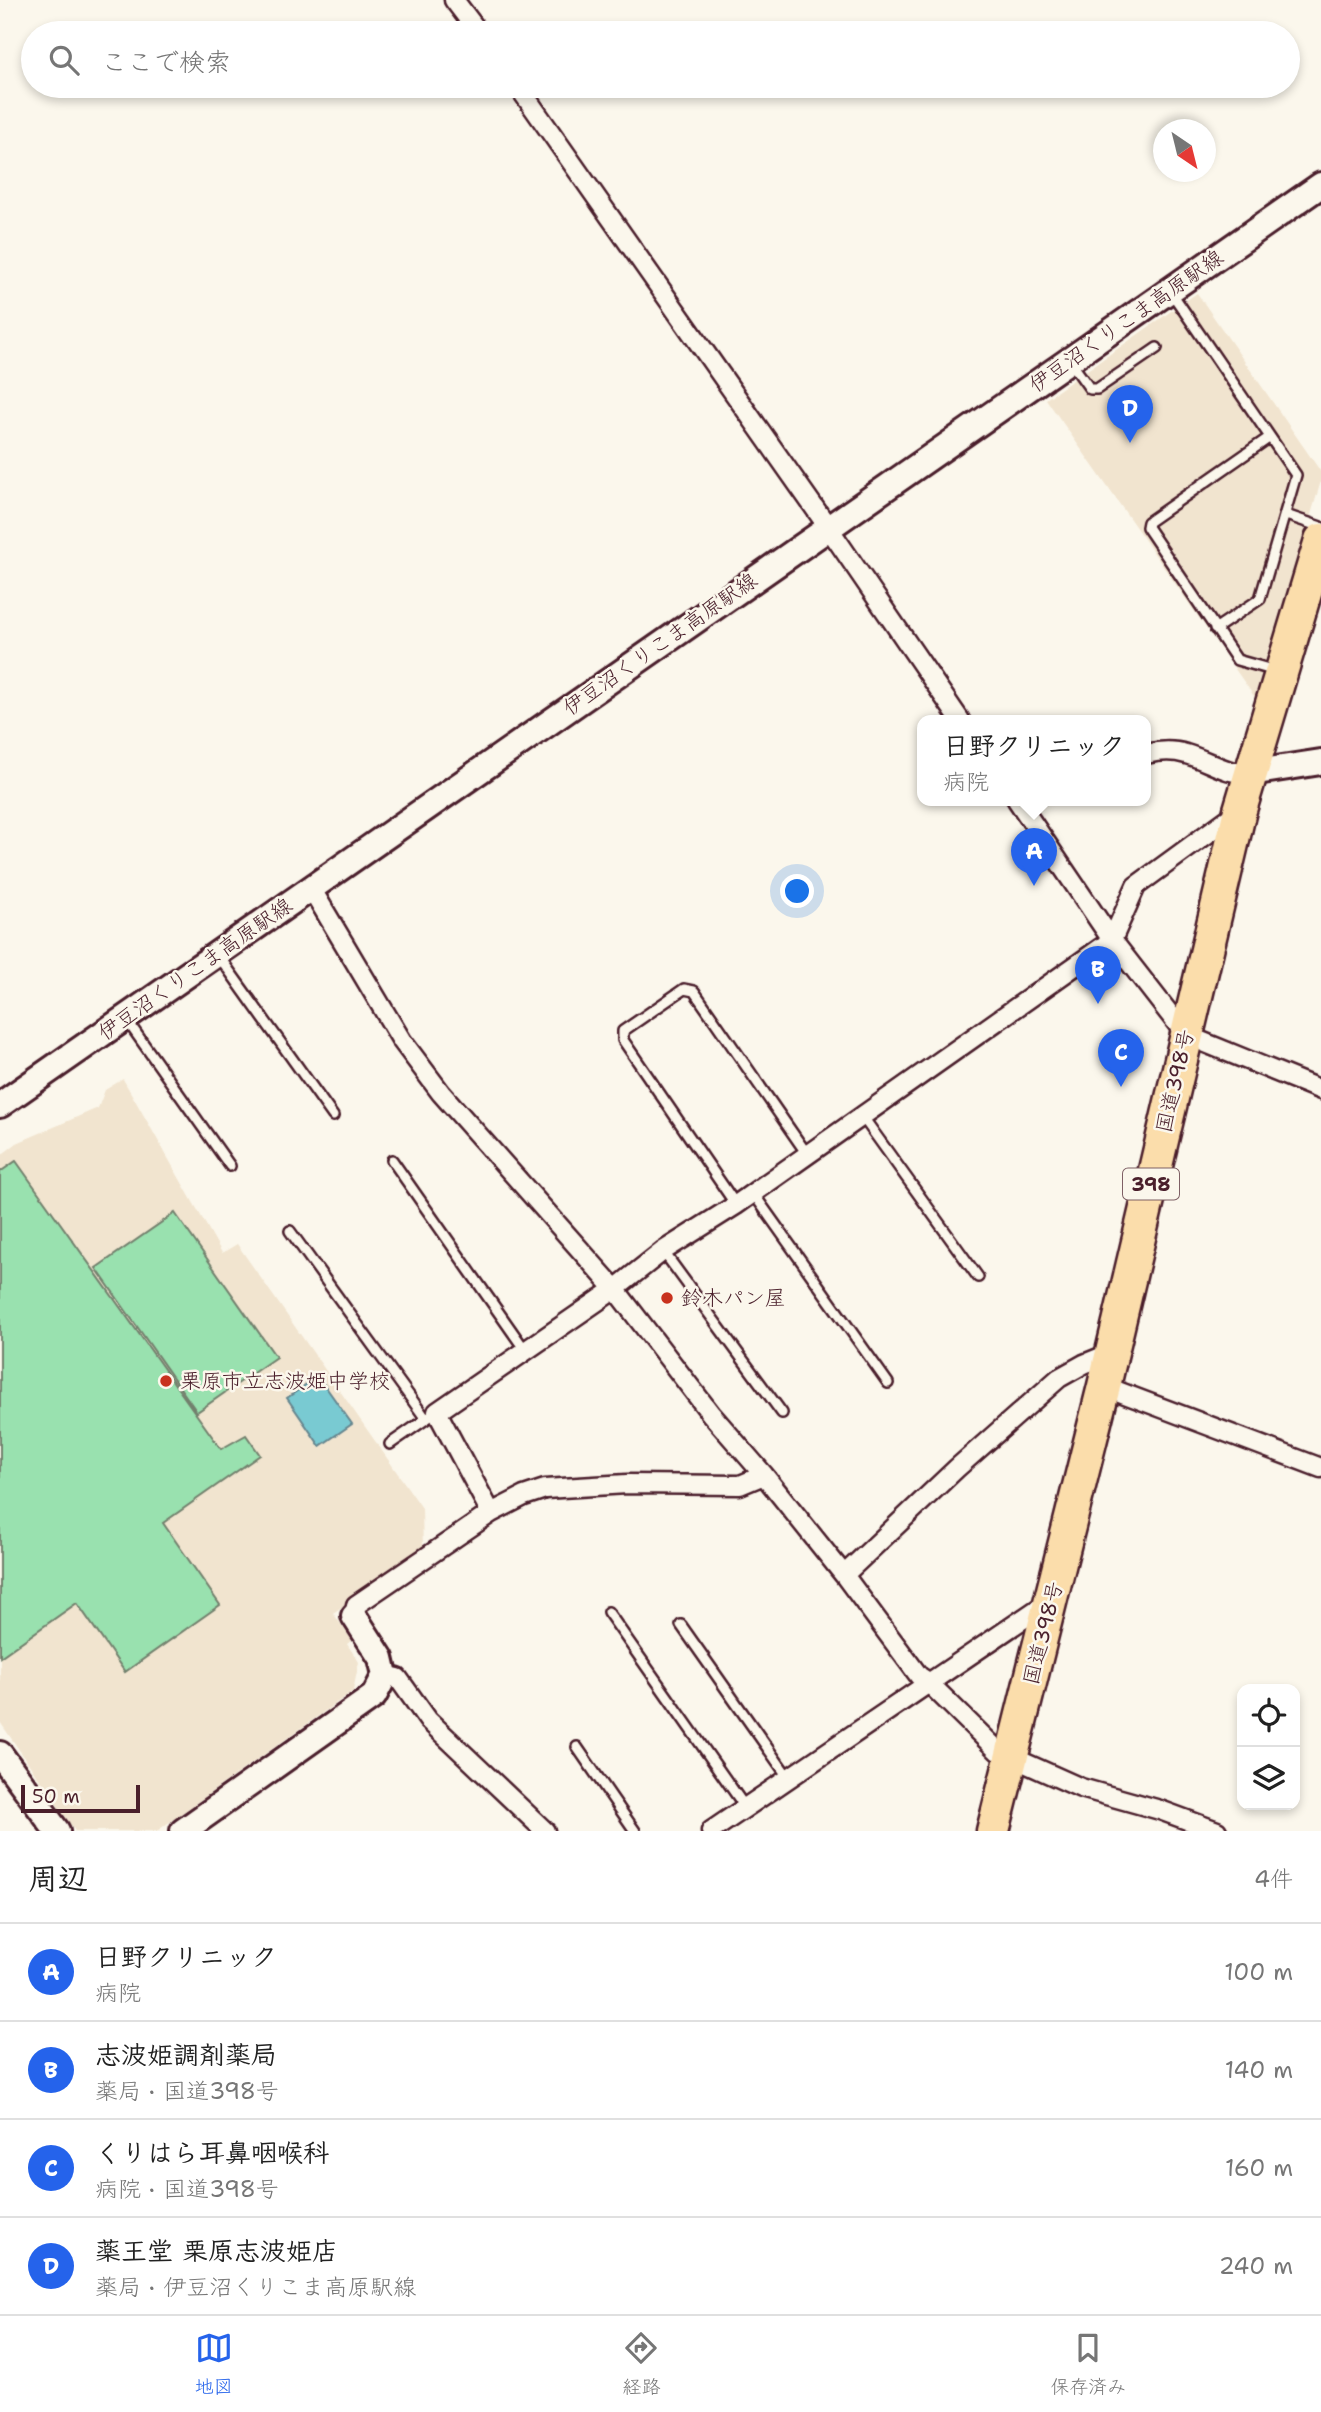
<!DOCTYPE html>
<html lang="ja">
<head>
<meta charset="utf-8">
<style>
	body { margin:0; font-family:"Shantell Sans","Klee One",sans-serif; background:#f2f2f2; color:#222 }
	.controls { position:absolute; right:21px; bottom:21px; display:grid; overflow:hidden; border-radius:14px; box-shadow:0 4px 10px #0003 }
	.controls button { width:63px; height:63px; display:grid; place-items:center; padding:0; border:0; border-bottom:2px solid #e0e0e0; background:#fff; color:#222; font:35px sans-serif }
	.compass { position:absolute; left:1153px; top:119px; width:63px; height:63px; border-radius:50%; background:#fff; box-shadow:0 4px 10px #0003; rotate:145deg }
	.scale { position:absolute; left:21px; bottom:18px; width:119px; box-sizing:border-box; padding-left:7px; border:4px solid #4a1f2b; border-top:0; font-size:19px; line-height:24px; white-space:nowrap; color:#4a1f2b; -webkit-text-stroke:5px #fbf7ec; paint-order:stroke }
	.you { position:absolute; left:798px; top:892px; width:24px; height:24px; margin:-18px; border:5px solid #fff; border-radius:50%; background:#1a73e8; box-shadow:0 0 0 10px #1a73e833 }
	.badge { display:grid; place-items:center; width:46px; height:46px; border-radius:50%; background:#2563eb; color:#fff; font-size:23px; font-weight:700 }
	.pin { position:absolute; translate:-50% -58px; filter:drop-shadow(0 2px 4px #0008) }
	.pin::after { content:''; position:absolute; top:37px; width:24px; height:21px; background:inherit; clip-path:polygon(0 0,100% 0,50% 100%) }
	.popup { position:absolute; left:917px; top:715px; width:234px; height:91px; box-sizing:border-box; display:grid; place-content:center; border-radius:14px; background:#fff; filter:drop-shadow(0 2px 5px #0005); font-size:23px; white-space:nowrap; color:#767676 }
	.popup b { font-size:26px; color:#222 }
	.popup::after { content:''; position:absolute; left:50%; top:100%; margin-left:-14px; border:14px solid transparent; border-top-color:#fff }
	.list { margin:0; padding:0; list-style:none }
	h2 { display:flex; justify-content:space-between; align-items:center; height:91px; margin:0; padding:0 28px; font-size:30px }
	h2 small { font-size:23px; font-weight:400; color:#767676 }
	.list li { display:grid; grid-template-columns:46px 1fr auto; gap:21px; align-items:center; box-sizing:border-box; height:98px; padding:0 28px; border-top:2px solid #e0e0e0 }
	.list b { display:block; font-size:26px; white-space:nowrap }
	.list p { margin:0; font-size:23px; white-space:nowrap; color:#767676 }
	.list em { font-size:23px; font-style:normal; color:#767676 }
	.icon { flex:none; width:38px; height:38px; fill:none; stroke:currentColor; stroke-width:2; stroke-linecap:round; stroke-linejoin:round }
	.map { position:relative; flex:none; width:1321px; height:1831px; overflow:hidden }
	.search { position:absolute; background:#fff; box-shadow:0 4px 10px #0003; left:21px; right:21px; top:21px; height:77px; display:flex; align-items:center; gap:18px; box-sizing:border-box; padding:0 24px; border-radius:38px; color:#767676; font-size:26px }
	.sheet { height:483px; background:#fff }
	nav { display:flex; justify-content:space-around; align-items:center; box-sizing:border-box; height:98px; border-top:2px solid #e0e0e0; background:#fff; font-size:19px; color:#767676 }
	nav a { display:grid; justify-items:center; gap:4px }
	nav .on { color:#2563eb }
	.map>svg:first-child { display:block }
	.built { fill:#f1e4cf }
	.green { fill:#99e1af; stroke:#72806d; stroke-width:2 }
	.water { fill:#79cad2; stroke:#66868f; stroke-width:2 }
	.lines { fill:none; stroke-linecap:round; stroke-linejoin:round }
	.lane-casing { stroke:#4a1f2b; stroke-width:14 }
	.street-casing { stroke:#4a1f2b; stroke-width:23 }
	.secondary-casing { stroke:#4a1f2b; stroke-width:30 }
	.highway-casing { stroke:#4a1f2b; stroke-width:37 }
	.lane { stroke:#fbf7ec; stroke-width:9 }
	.street { stroke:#fbf7ec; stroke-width:18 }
	.secondary { stroke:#fbf7ec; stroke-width:24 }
	.highway { stroke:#fbddab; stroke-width:32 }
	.poi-dot { fill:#c8321e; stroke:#fbf7ec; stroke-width:2.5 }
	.labels { text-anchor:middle; stroke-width:5; stroke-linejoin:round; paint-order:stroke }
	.shield { fill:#fbf7ec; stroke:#7f6065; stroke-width:2 }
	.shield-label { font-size:19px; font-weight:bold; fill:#4a1f2b }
	.street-label { font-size:21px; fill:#4a1f2b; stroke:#fbf7ec }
	.poi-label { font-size:21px; fill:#4a1f2b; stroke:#fbf7ec; text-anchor:start }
</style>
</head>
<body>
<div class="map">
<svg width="1321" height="1831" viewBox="0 0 1321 1831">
	<rect width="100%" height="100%" fill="#fbf7ec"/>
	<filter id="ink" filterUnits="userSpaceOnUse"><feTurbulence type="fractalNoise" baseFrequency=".0143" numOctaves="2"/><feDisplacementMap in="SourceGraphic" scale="14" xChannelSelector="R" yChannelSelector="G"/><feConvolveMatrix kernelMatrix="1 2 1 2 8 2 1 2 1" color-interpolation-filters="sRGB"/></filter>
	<g filter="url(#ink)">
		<path class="built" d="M1197 293 1321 472V481L1256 699 1046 399Z
			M123 1079 222 1253 237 1244 422 1508 423 1551 333 1613 352 1640 347 1644 359 1662 353 1691 157 1831H75L0 1722V1156L17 1143 98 1108 105 1090Z"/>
		<path class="green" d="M16 1161 221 1449 246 1435 260 1455 163 1523 220 1605 125 1672 77 1603 0 1657V1172Z
			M175 1213 276 1357 197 1412 96 1268Z"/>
		<path class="water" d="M318 1376 352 1424 320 1446 287 1398Z"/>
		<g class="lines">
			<g class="lane-casing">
				<path id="lane" d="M1171 292 1296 475 1260 599 1215 629
					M1070 361 1090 389H1097L1157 348
					M1270 437 1148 522 1147 527 1237 660 1276 671
					M1286 515 1321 527
					M218 955 333 1116
					M126 1019 230 1166
					M862 1116 978 1277
					M392 1160 525 1350
					M753 1193 888 1383
					M736 1205 623 1040V1031L684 989 694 991 807 1154
					M290 1231 426 1419
					M663 1251 782 1413
					M390 1444 429 1417
					M608 1612 745 1807
					M681 1625 788 1777
					M577 1747 635 1831"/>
			</g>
			<g class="street-casing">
				<path id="street" d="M454 0 479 33
					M518 86 828 527 960 720
					M1146 754C1159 751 1173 750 1186 754 1208 760 1227 775 1250 773
					M1017 800 1112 940 1186 1035 1321 1090
					M311 888 402 1041 441 1093 615 1289 711 1414 764 1475 844 1575 919 1676 928 1682 998 1751 1081 1788 1160 1810 1217 1831
					M1104 1386 1321 1468
					M491 1513 437 1412 615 1289 663 1251 736 1205 1112 940 1136 886 1240 810
					M844 1575 957 1468 1059 1378 1084 1364 1111 1353
					M354 1616 356 1605 491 1513 524 1496 545 1489 627 1484 740 1485 764 1475
					M385 1675 398 1678 428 1720 545 1831
					M711 1831 1051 1600"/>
			</g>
			<g class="secondary-casing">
				<path id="secondary" d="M1250 773 1321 762
					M0 1105 1321 185
					M0 1754 57 1831
					M183 1831 374 1696 385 1675 381 1658 354 1616"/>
			</g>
			<g class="highway-casing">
				<path id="highway" d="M993 1831 1104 1386 1240 810 1321 540"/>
			</g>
			<use href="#lane" class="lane"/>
			<use href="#street" class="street"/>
			<use href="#secondary" class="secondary"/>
			<use href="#highway" class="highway"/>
		</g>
	</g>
	<g class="poi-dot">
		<circle cx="667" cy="1298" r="7"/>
		<circle cx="166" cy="1381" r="7"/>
	</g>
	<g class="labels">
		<rect class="shield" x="1123" y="1168.5" width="56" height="31" rx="5"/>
		<g class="shield-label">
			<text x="1151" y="1191">398</text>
		</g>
		<g class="street-label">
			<text transform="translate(1126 321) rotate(-35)" y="7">伊豆沼くりこま高原駅線</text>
			<text transform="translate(660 644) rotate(-35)" y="7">伊豆沼くりこま高原駅線</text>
			<text transform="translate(195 969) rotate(-35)" y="7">伊豆沼くりこま高原駅線</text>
			<text transform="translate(1175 1081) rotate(-77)" y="7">国道398号</text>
			<text transform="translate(1043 1633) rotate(-76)" y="7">国道398号</text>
		</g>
		<g class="poi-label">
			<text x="681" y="1305">鈴木パン屋</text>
			<text x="180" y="1388">栗原市立志波姫中学校</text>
		</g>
	</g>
</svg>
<div class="controls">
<button><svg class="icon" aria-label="locate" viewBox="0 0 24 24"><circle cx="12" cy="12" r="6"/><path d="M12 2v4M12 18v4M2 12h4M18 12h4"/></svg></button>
<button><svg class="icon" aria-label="layers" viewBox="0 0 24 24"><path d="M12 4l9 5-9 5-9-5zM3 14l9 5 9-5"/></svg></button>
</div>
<svg class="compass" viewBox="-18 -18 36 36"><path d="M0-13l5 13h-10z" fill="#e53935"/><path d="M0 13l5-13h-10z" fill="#767676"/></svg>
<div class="scale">50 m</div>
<div class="you"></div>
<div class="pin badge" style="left:1034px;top:886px">A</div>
<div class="popup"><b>日野クリニック</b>病院</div>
<div class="pin badge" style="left:1098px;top:1004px">B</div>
<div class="pin badge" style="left:1121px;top:1087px">C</div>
<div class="pin badge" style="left:1130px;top:443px">D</div>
<div class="search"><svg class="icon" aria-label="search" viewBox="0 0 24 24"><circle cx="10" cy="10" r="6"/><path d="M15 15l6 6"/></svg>ここで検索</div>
</div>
<section class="sheet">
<h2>周辺<small>4件</small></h2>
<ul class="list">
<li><span class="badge">A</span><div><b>日野クリニック</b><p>病院</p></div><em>100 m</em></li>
<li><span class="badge">B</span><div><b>志波姫調剤薬局</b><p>薬局 · 国道398号</p></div><em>140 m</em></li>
<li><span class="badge">C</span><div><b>くりはら耳鼻咽喉科</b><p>病院 · 国道398号</p></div><em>160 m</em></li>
<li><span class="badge">D</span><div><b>薬王堂 栗原志波姫店</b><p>薬局 · 伊豆沼くりこま高原駅線</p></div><em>240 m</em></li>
</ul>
</section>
<nav>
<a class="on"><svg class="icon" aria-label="map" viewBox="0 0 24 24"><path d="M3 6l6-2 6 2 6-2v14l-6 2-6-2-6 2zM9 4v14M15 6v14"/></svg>地図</a>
<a><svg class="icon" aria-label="directions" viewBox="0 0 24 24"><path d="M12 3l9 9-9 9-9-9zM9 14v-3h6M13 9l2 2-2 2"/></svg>経路</a>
<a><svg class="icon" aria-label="saved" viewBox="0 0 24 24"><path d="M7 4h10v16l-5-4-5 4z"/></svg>保存済み</a>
</nav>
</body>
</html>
